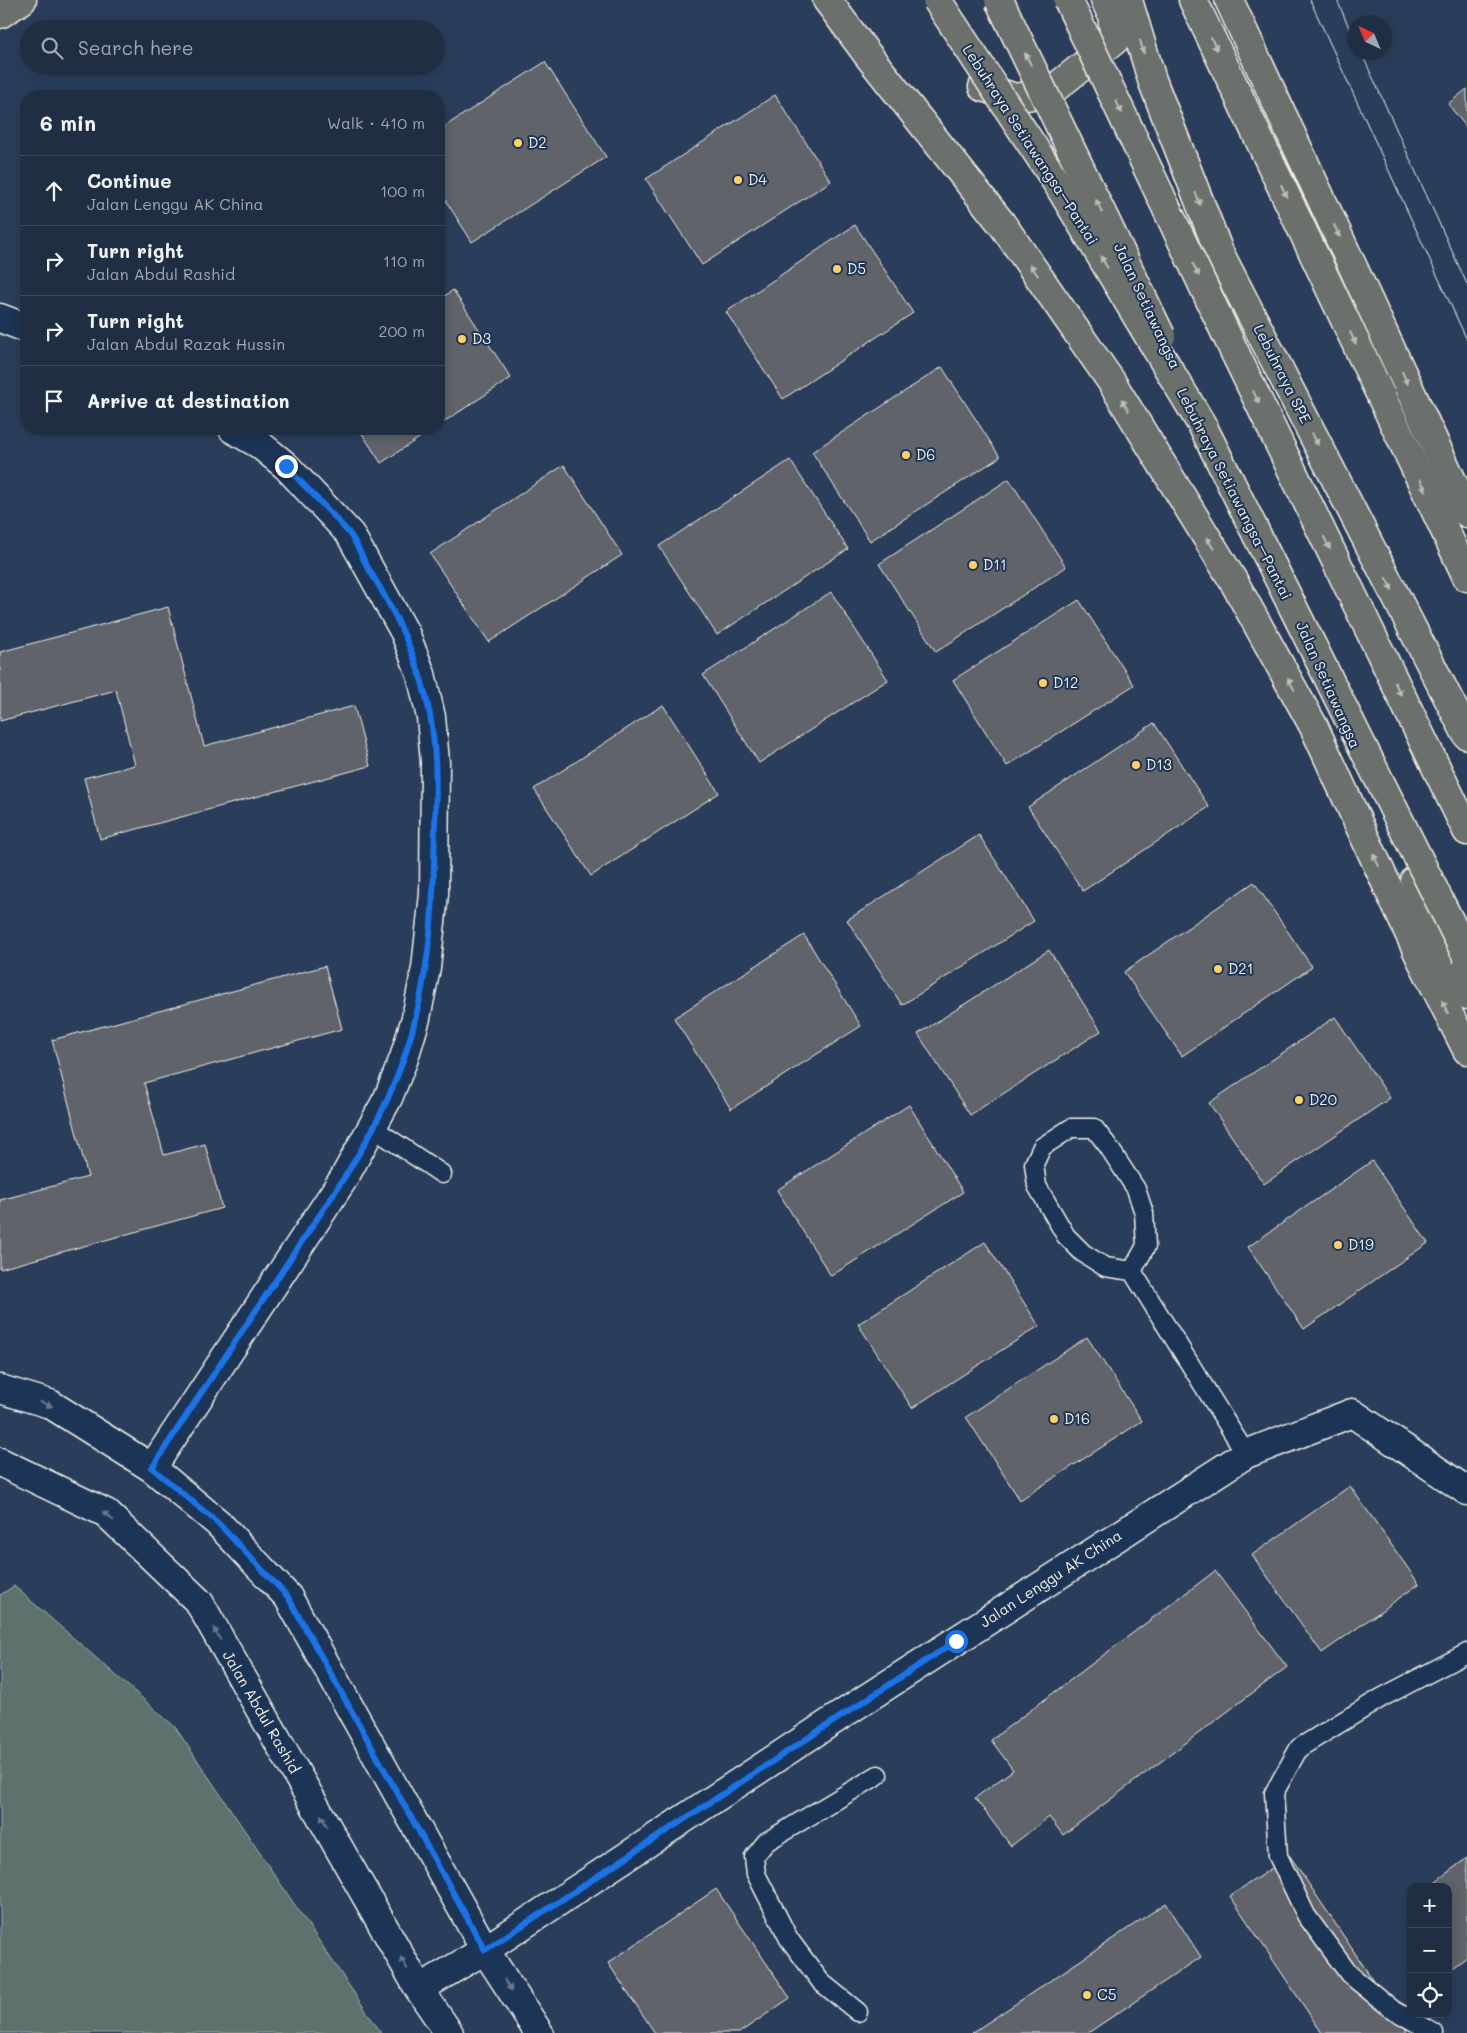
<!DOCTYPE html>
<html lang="en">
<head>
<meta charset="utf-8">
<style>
	body { margin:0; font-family:Mali,sans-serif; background:#28364b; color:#f1f3f6 }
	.controls { position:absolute; right:15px; bottom:15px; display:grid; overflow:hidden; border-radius:10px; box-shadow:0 2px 12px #0003 }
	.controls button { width:45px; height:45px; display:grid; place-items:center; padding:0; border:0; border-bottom:1px solid #3d4a5d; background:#202e44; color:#f1f3f6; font:25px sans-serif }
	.compass { position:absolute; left:1347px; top:15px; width:45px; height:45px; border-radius:50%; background:#202e44; box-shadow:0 2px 12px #0003; rotate:316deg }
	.stop { position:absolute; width:15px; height:15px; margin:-11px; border:4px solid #1a73e8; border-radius:50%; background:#fff }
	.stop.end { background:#1a73e8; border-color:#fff; box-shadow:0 1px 5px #0008 }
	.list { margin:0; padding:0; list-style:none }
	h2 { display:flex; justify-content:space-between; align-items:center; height:65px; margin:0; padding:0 20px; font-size:21px }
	h2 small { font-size:16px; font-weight:400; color:#a2a8b2 }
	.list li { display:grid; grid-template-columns:32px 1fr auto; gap:15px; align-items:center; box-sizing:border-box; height:70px; padding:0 20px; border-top:1px solid #3d4a5d }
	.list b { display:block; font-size:19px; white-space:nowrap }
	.list p { margin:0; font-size:16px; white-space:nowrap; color:#a2a8b2 }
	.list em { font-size:16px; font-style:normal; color:#a2a8b2 }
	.icon { flex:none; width:28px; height:28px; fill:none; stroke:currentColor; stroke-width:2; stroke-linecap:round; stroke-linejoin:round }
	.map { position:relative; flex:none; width:1467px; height:2033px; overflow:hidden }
	.search { position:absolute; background:#202e44; box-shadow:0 2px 12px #0003; left:20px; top:20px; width:425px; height:55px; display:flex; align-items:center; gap:12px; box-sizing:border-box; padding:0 18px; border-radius:28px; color:#a2a8b2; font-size:19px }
	.panel { position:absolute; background:#202e44; box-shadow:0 2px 12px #0003; left:20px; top:90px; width:425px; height:345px; border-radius:20px }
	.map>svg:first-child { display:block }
	.green { fill:#5d726d; stroke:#a8b2aa }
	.building { fill:#60646b; stroke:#f4f1e8 }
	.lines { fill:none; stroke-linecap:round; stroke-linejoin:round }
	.service-casing { stroke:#f4f1e8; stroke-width:21 }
	.minor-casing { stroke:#f4f1e8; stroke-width:31 }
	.primary-casing { stroke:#f4f1e8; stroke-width:31 }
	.motorway-casing { stroke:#f4f1e8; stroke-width:31 }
	.service { stroke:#1d3557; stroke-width:18 }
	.minor { stroke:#1d3557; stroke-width:28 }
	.primary { stroke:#6c706d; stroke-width:28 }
	.motorway { stroke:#6c706d; stroke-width:28 }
	.tram { stroke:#f4f1e8; stroke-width:1 }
	.primary-bridge-casing { stroke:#f4f1e8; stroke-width:31; stroke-linecap:butt }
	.motorway-bridge-casing { stroke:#f4f1e8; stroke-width:31; stroke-linecap:butt }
	.primary-bridge { stroke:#6c706d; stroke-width:28 }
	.motorway-bridge { stroke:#6c706d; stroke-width:28 }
	.oneway { fill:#bebdb7 }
	.oneway2 { fill:#68778a }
	.route { stroke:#1a73e8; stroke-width:6 }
	.poi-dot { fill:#ffd166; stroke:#1d3557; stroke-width:2 }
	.labels { text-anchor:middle; stroke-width:4; stroke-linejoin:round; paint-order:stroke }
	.poi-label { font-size:15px; fill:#f4f1e8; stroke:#1d3557; text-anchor:start }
	.street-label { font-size:15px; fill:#f4f1e8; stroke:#1d3557 }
</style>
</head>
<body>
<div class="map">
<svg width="1467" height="2033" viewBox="0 0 1467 2033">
	<rect width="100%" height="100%" fill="#2a3e5b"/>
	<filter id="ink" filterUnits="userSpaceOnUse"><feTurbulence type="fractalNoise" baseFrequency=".02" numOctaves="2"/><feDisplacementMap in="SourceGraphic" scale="10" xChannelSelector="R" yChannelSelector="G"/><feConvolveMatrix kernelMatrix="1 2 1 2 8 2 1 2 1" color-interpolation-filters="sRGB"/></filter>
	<g filter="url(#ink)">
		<path class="green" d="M14 1586 175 1727 381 2033H0V1595Z"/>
		<path class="building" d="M545 62 606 157 472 242 439 190V130Z
			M1467 89V128L1448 104Z
			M775 95 831 181 702 265 646 179Z
			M855 225 913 313 783 399 726 312Z
			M453 290 511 378 439 425V300Z
			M942 367 1000 457 870 541 812 452Z
			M359 429H433L381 463Z
			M790 460 848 549 717 635 659 546Z
			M564 465 622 555 489 642 430 554Z
			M1009 479 1066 567 936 652 879 564Z
			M831 592 888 680 759 763 703 675Z
			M1079 600 1134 685 1007 766 953 680Z
			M168 607 204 746 354 706 370 766 100 839 84 778 135 765 116 690 0 721V652Z
			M663 705 719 793 591 876 534 789Z
			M1154 723 1209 807 1083 891 1028 807Z
			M979 835 1034 921 902 1005 847 920Z
			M1254 882 1312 967 1182 1056 1124 972Z
			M804 935 861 1026 731 1109 674 1018Z
			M1049 950 1101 1031 970 1115 918 1034Z
			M325 966 342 1029 144 1083 164 1155 205 1144 222 1208 0 1269V1200L88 1177 52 1040Z
			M1335 1017 1390 1098 1264 1184 1209 1103Z
			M909 1105 963 1192 831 1276 777 1190Z
			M1372 1161 1428 1243 1304 1329 1248 1247Z
			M985 1242 1039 1326 912 1408 858 1324Z
			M1087 1337 1142 1421 1020 1500 966 1417Z
			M1350 1486 1419 1584 1322 1653 1252 1555Z
			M1215 1571 1287 1667 1063 1835 1049 1817 1011 1846 975 1798 1013 1770 991 1740Z
			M1290 1856 1407 2031 1404 2033H1322L1230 1896Z
			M1467 1858V1957L1452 1968 1448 1962V1887H1428Z
			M716 1889 790 1998 739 2033H655L608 1963Z
			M1166 1903 1201 1957 1088 2033H972Z"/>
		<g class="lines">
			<g class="service-casing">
				<path id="service" d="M373 1128 442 1174
					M1071 1128H1094L1108 1146 1136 1189 1144 1213 1146 1246 1132 1271 1105 1267 1083 1253 1066 1236 1037 1186 1034 1164 1042 1147Z
					M1132 1271 1246 1454
					M858 2012 821 1982 789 1939 756 1874 754 1857 766 1842 878 1775
					M1434 2033 1392 2009 1349 1974 1306 1915 1278 1856 1274 1793 1299 1748 1381 1698 1467 1653"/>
			</g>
			<g class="minor-casing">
				<path id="minor" d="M0 318 26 328
					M0 1389 50 1404 152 1468 218 1523 288 1597 485 1950 539 2033
					M0 1462 106 1513 199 1602 419 1989 449 2033
					M152 1468 344 1178 388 1098 404 1058 416 1018 426 968 434 894 435 762 431 717 421 674 405 633 350 534 286 466 259 444 233 429
					M419 1989 485 1950 861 1702 1246 1454 1352 1413 1467 1491"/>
			</g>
			<g class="primary-casing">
				<path id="primary" d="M1235 353 1467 831
					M1415 880 1467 995"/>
			</g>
			<g class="motorway-casing">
				<path id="motorway" d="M827 0 867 54 1002 224 1111 381 1234 582 1314 727 1420 957 1467 1050
					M1128 0 1152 80 1219 252 1467 735
					M1193 0 1467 577
					M1229 0 1467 513
					M0 14 22 0
					M983 87 1015 98 1050 92 1115 40 1112 15 1105 0"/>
			</g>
			<use href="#service" class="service"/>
			<use href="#minor" class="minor"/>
			<use href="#primary" class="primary"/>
			<use href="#motorway" class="motorway"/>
			<path class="tram" d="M1310 0 1467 340
				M1337 0 1354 39
				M1361 52 1467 284"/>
			<g class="primary-bridge-casing">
				<path id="primary-bridge" d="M999 0 1161 336
					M1068 0 1235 353"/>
			</g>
			<g class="motorway-bridge-casing">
				<path id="motorway-bridge" d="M937 0 1059 186 1202 425 1467 956"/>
			</g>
			<use href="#primary-bridge" class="primary-bridge"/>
			<use href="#motorway-bridge" class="motorway-bridge"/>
		</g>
		<defs><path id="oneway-solid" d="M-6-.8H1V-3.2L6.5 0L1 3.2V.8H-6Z" transform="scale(1.25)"/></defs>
		<g class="oneway">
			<use href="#oneway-solid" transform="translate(1214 44) rotate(65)"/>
			<use href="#oneway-solid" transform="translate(1142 47) rotate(74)"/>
			<use href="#oneway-solid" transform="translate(1028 59) rotate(-116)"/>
			<use href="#oneway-solid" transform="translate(1119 107) rotate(65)"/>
			<use href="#oneway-solid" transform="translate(1284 191) rotate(65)"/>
			<use href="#oneway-solid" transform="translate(1198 199) rotate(69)"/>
			<use href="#oneway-solid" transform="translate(1099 206) rotate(-115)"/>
			<use href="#oneway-solid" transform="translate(1337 231) rotate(65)"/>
			<use href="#oneway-solid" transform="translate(1104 262) rotate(-121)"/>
			<use href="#oneway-solid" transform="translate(1034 270) rotate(-125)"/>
			<use href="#oneway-solid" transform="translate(1196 270) rotate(65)"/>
			<use href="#oneway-solid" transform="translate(1353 338) rotate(65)"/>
			<use href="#oneway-solid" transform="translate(1405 378) rotate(65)"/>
			<use href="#oneway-solid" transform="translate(1256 397) rotate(64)"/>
			<use href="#oneway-solid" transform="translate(1125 405) rotate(-121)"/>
			<use href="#oneway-solid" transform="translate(1315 439) rotate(63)"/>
			<use href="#oneway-solid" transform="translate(1423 485) rotate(65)"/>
			<use href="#oneway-solid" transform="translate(1210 543) rotate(-121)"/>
			<use href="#oneway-solid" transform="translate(1327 543) rotate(64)"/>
			<use href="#oneway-solid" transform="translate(1389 584) rotate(63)"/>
			<use href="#oneway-solid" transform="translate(1291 684) rotate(-119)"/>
			<use href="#oneway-solid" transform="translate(1398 689) rotate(64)"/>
			<use href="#oneway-solid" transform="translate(1376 860) rotate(-115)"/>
			<use href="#oneway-solid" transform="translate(1445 1007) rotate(-117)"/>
		</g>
		<g class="oneway2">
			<use href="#oneway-solid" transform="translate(46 1404) rotate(22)"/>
			<use href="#oneway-solid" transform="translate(108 1516) rotate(-141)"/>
			<use href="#oneway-solid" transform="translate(217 1634) rotate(-120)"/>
			<use href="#oneway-solid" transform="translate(324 1821) rotate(-120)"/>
			<use href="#oneway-solid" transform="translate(404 1963) rotate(-120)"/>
			<use href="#oneway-solid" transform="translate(508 1985) rotate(57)"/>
		</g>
	</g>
	<g class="lines" filter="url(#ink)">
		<path class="route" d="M286 466C306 488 328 509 348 532 356 541 361 555 367 566 396 613 420 661 430 715 439 763 435 813 434 862 433 942 422 1024 388 1098 363 1154 326 1205 292 1256 245 1327 198 1397 152 1468L218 1523 288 1597 485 1950 956 1641"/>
	</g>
	<g class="poi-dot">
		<circle cx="518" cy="143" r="5"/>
		<circle cx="738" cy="180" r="5"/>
		<circle cx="837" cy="269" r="5"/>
		<circle cx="462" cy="339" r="5"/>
		<circle cx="906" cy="455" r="5"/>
		<circle cx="973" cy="565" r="5"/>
		<circle cx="1043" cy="683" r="5"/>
		<circle cx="1136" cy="765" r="5"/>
		<circle cx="1218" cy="969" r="5"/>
		<circle cx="1299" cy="1100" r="5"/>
		<circle cx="1338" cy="1245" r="5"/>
		<circle cx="1054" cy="1419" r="5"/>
		<circle cx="1087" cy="1995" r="5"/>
	</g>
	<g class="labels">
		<g class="poi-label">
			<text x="528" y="148">D2</text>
			<text x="748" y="185">D4</text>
			<text x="847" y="274">D5</text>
			<text x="472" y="344">D3</text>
			<text x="916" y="460">D6</text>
			<text x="983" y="570">D11</text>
			<text x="1053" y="688">D12</text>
			<text x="1146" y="770">D13</text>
			<text x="1228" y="974">D21</text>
			<text x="1309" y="1105">D20</text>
			<text x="1348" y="1250">D19</text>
			<text x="1064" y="1424">D16</text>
			<text x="1097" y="2000">C5</text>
		</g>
		<g class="street-label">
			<text transform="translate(1030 145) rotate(57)" y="5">Lebuhraya Setiawangsa–Pantai</text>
			<text transform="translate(1147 306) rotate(65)" y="5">Jalan Setiawangsa</text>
			<text transform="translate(1282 374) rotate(63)" y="5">Lebuhraya SPE</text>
			<text transform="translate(1234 494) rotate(63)" y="5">Lebuhraya Setiawangsa–Pantai</text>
			<text transform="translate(1328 685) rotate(66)" y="5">Jalan Setiawangsa</text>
			<text transform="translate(1051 1579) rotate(-33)" y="5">Jalan Lenggu AK China</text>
			<text transform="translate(261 1712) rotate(60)" y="5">Jalan Abdul Rashid</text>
		</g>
	</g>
</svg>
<div class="controls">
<button>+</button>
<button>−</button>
<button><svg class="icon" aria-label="locate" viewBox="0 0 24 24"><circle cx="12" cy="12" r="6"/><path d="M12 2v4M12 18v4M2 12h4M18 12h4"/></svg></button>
</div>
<svg class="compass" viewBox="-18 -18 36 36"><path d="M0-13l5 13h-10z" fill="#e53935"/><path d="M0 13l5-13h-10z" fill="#a2a8b2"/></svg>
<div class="stop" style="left:956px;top:1641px"></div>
<div class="stop end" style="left:286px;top:466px"></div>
<div class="search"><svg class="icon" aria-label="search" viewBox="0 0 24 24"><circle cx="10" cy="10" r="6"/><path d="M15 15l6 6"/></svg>Search here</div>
<section class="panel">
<h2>6 min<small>Walk · 410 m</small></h2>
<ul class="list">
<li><svg class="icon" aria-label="ahead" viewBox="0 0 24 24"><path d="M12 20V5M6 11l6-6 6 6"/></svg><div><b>Continue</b><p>Jalan Lenggu AK China</p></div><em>100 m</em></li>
<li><svg class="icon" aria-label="right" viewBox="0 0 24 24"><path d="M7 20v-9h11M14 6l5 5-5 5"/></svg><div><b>Turn right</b><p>Jalan Abdul Rashid</p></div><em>110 m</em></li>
<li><svg class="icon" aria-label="right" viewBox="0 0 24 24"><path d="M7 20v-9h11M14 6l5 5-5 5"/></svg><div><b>Turn right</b><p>Jalan Abdul Razak Hussin</p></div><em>200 m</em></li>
<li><svg class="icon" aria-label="arrive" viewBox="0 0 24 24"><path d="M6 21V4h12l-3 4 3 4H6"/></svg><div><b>Arrive at destination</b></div></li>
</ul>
</section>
</div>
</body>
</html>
